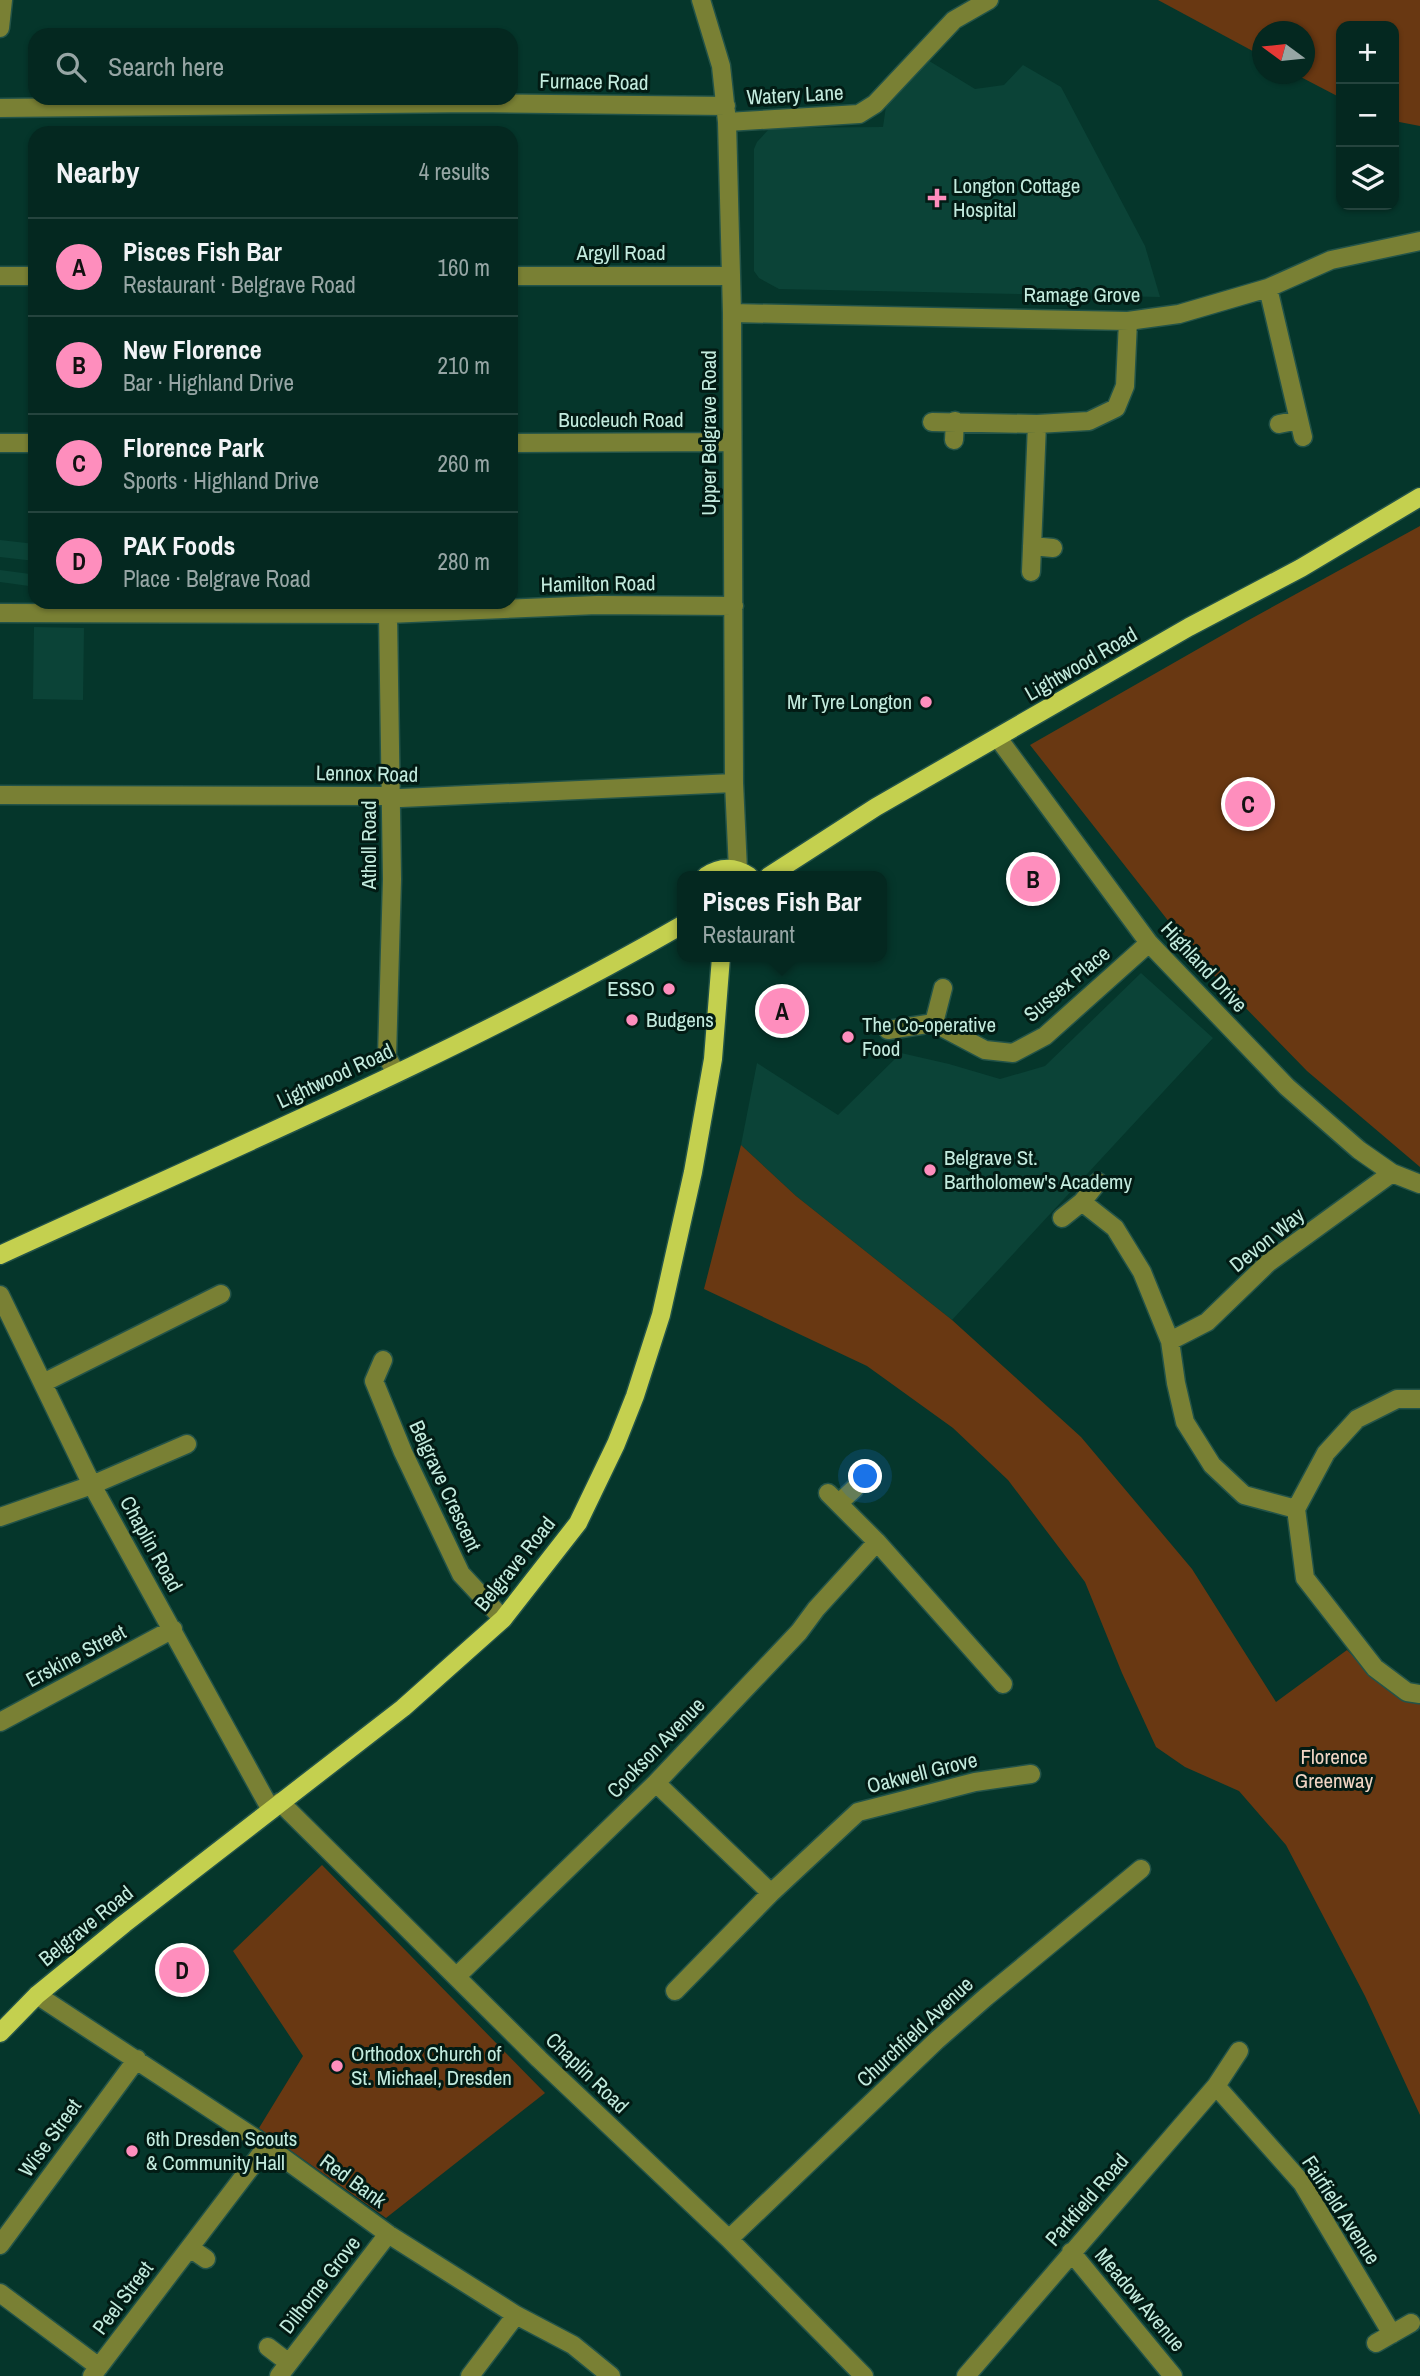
<!DOCTYPE html>
<html lang="en">
<head>
<meta charset="utf-8">
<style>
	body { margin:0; font-family:"Archivo Narrow",sans-serif; background:#12342d; color:#f1f3f6 }
	.controls { position:absolute; right:21px; top:21px; display:grid; overflow:hidden; border-radius:14px; box-shadow:0 2px 5px #0004 }
	.controls button { width:63px; height:63px; display:grid; place-items:center; padding:0; border:0; border-bottom:2px solid #25443e; background:#042820; color:#f1f3f6; font:35px sans-serif }
	.compass { position:absolute; left:1252px; top:21px; width:63px; height:63px; border-radius:50%; background:#042820; box-shadow:0 2px 5px #0004; rotate:285deg }
	.you { position:absolute; left:866px; top:1477px; width:24px; height:24px; margin:-18px; border:5px solid #fff; border-radius:50%; background:#1a73e8; box-shadow:0 0 0 10px #1a73e833 }
	.badge { display:grid; place-items:center; width:46px; height:46px; border-radius:50%; background:#fe8ebd; color:#111; font-size:23px; font-weight:700 }
	.pin { position:absolute; translate:-50% -50%; border:4px solid #fff; box-shadow:0 2px 7px #0006 }
	.popup { position:absolute; left:677px; top:871px; width:210px; height:91px; box-sizing:border-box; display:grid; place-content:center; border-radius:14px; background:#042820; filter:drop-shadow(0 2px 5px #0005); font-size:23px; white-space:nowrap; color:#97a6a5 }
	.popup b { font-size:26px; color:#f1f3f6 }
	.popup::after { content:''; position:absolute; left:50%; top:100%; margin-left:-14px; border:14px solid transparent; border-top-color:#042820 }
	.list { margin:0; padding:0; list-style:none }
	h2 { display:flex; justify-content:space-between; align-items:center; height:91px; margin:0; padding:0 28px; font-size:30px }
	h2 small { font-size:23px; font-weight:400; color:#97a6a5 }
	.list li { display:grid; grid-template-columns:46px 1fr auto; gap:21px; align-items:center; box-sizing:border-box; height:98px; padding:0 28px; border-top:2px solid #25443e }
	.list b { display:block; font-size:26px; white-space:nowrap }
	.list p { margin:0; font-size:23px; white-space:nowrap; color:#97a6a5 }
	.list em { font-size:23px; font-style:normal; color:#97a6a5 }
	.icon { flex:none; width:38px; height:38px; fill:none; stroke:currentColor; stroke-width:2; stroke-linecap:round; stroke-linejoin:round }
	.map { position:relative; flex:none; width:1420px; height:2376px; overflow:hidden }
	.search { position:absolute; background:#042820; box-shadow:0 2px 5px #0004; left:28px; top:28px; width:490px; height:77px; display:flex; align-items:center; gap:18px; box-sizing:border-box; padding:0 24px; border-radius:21px; color:#97a6a5; font-size:26px }
	.panel { position:absolute; background:#042820; box-shadow:0 2px 5px #0004; left:28px; top:126px; width:490px; height:483px; border-radius:21px }
	.map>svg:first-child { display:block }
	.built { fill:#0b4337 }
	.green { fill:#693812 }
	.lines { fill:none; stroke-linecap:round; stroke-linejoin:round }
	.minor-casing { stroke:#235348; stroke-width:21 }
	.major-casing { stroke:#235348; stroke-width:21 }
	.minor { stroke:#798034; stroke-width:18 }
	.major { stroke:#c4d04f; stroke-width:18 }
	.poi-dot { fill:#fe8ebd; stroke:#021b14; stroke-width:2.5 }
	.labels { text-anchor:middle; stroke-width:6; stroke-linejoin:round; paint-order:stroke }
	.street-label { font-size:21px; fill:#c3ebde; stroke:#021b14 }
	.poi-label { font-size:21px; fill:#c3ebde; stroke:#021b14; text-anchor:start }
	.park-label { font-size:21px; fill:#f1d5c4; stroke:#021b14 }
</style>
</head>
<body>
<div class="map">
<svg width="1420" height="2376" viewBox="0 0 1420 2376">
	<rect width="100%" height="100%" fill="#05362b"/>
	<path class="built" d="M926 59 975 89 1004 85 1023 65 1061 87 1145 246 1160 297 779 289 759 278 754 271V149L757 142 770 128 883 127 887 99Z
		M0 540 35 544V561L0 557Z
		M0 570 30 574 29 586 0 582Z
		M34 627 84 628 83 700 33 699Z
		M1141 973 1213 1038 952 1320 796 1196 741 1145 757 1063 838 1115 901 1053 949 1064 1000 1079 1045 1066Z"/>
	<path class="green" d="M1158 0H1420V126L1394 121V26H1341V98L1295 74H1304V32H1262V56Z
		M1420 526V1167L1307 1071 1199 960 1030 745 1247 621Z
		M741 1145 796 1196 952 1320 1081 1437 1192 1569 1276 1702 1347 1650 1384 1687 1420 1702V2115L1365 1996 1286 1845 1239 1791 1185 1767 1156 1747 1122 1673 1085 1582 1008 1480 953 1428 867 1366 704 1289Z
		M322 1865 545 2093 386 2218 259 2128 303 2056 233 1951Z"/>
	<g class="lines">
		<g class="minor-casing">
			<path id="minor" d="M701 0 721 66 727 122 732 313 734 783 738 870
				M0 28 3 0
				M0 108 475 103 726 106
				M727 122 859 114 875 104 954 20 989 0
				M0 276H35
				M511 276H730
				M1268 288 1303 437
				M732 313 1128 321 1179 314 1268 288 1331 260 1420 241
				M932 422 1037 424 1089 421 1116 408 1125 386 1128 321
				M1279 424 1299 420
				M954 440 955 421
				M0 443H35
				M511 443 731 442
				M1032 546 1053 548
				M1031 572 1037 424
				M0 613 388 614 597 605 734 606
				M388 614 392 879 387 1057 396 1073
				M998 738 1149 943 1287 1087 1359 1150 1392 1173 1420 1184
				M0 795 384 796 401 798 734 783
				M943 988 934 1023 985 1050 1013 1053 1045 1036 1149 943
				M888 1030 934 1023
				M1082 1202 1115 1228 1142 1272 1170 1341 1176 1383 1185 1422 1212 1465 1244 1495 1296 1509
				M1062 1218 1082 1202 1098 1182
				M0 1295 92 1485 271 1810
				M1170 1341 1207 1322 1268 1263 1392 1173
				M383 1360 374 1381 403 1452 461 1574 503 1619
				M43 1383 221 1294
				M1420 1399H1397L1357 1419 1326 1453 1296 1509 1305 1578 1375 1668 1407 1692 1420 1694
				M828 1493 877 1542 1003 1684
				M839 1503 855 1488
				M0 1517 92 1485 187 1444
				M0 1722 173 1629
				M656 1783 771 1893
				M280 1802 539 2059 729 2239 864 2376
				M457 1976 656 1783 799 1632 816 1609 877 1542
				M675 1991 771 1893 858 1812 975 1782 1031 1774
				M37 1995 267 2146 388 2234 516 2315 573 2345 611 2376
				M1216 2086 1302 2183 1392 2334
				M729 2239 937 2040 986 1997 1141 1869
				M0 2245 137 2059
				M190 2248 206 2259
				M1071 2252 1173 2376
				M0 2293 99 2367
				M1376 2343 1411 2323
				M268 2347 289 2363
				M92 2376 267 2146
				M279 2376 388 2234
				M470 2376 516 2315
				M966 2376 1216 2086 1239 2051"/>
		</g>
		<g class="major-casing">
			<path id="major" d="M706 876C721 866 734 866 749 876
				M769 876 876 807 1189 627 1301 568 1420 497
				M0 1255C229 1150 463 1051 682 925
				M0 2033 37 1995 124 1924 403 1708 503 1619 578 1523 616 1444 635 1396 661 1315 693 1172 713 1059 721 957"/>
		</g>
		<use href="#minor" class="minor"/>
		<use href="#major" class="major"/>
	</g>
	<g class="poi-dot">
		<path d="M933.5 187.5h7v7h7v7h-7v7h-7v-7h-7v-7h7z"/>
		<circle cx="926" cy="702" r="7"/>
		<circle cx="669" cy="989" r="7"/>
		<circle cx="632" cy="1020" r="7"/>
		<circle cx="848" cy="1037" r="7"/>
		<circle cx="930" cy="1170" r="7"/>
		<circle cx="337" cy="2066" r="7"/>
		<circle cx="132" cy="2151" r="7"/>
	</g>
	<g class="labels">
		<g class="street-label">
			<text transform="translate(594 82) rotate(1)" y="7">Furnace Road</text>
			<text transform="translate(795 95) rotate(-3)" y="7">Watery Lane</text>
			<text x="621" y="260">Argyll Road</text>
			<text x="1082" y="302">Ramage Grove</text>
			<text x="621" y="427">Buccleuch Road</text>
			<text transform="translate(709 433) rotate(-90)" y="7">Upper Belgrave Road</text>
			<text transform="translate(598 584) rotate(-1)" y="7">Hamilton Road</text>
			<text transform="translate(1081 664) rotate(-30)" y="7">Lightwood Road</text>
			<text transform="translate(367 774) rotate(1)" y="7">Lennox Road</text>
			<text transform="translate(369 845) rotate(-90)" y="7">Atholl Road</text>
			<text transform="translate(1204 967) rotate(47)" y="7">Highland Drive</text>
			<text transform="translate(1067 984) rotate(-40)" y="7">Sussex Place</text>
			<text transform="translate(335 1076) rotate(-25)" y="7">Lightwood Road</text>
			<text transform="translate(1267 1240) rotate(-39)" y="7">Devon Way</text>
			<text transform="translate(445 1486) rotate(65)" y="7">Belgrave Crescent</text>
			<text transform="translate(151 1544) rotate(61)" y="7">Chaplin Road</text>
			<text transform="translate(515 1564) rotate(-51)" y="7">Belgrave Road</text>
			<text transform="translate(76 1656) rotate(-28)" y="7">Erskine Street</text>
			<text transform="translate(656 1748) rotate(-46)" y="7">Cookson Avenue</text>
			<text transform="translate(922 1773) rotate(-14)" y="7">Oakwell Grove</text>
			<text transform="translate(86 1926) rotate(-39)" y="7">Belgrave Road</text>
			<text transform="translate(915 2032) rotate(-43)" y="7">Churchfield Avenue</text>
			<text transform="translate(587 2073) rotate(44)" y="7">Chaplin Road</text>
			<text transform="translate(50 2138) rotate(-54)" y="7">Wise Street</text>
			<text transform="translate(353 2181) rotate(36)" y="7">Red Bank</text>
			<text transform="translate(1087 2200) rotate(-49)" y="7">Parkfield Road</text>
			<text transform="translate(1341 2210) rotate(57)" y="7">Fairfield Avenue</text>
			<text transform="translate(320 2285) rotate(-52)" y="7">Dilhorne Grove</text>
			<text transform="translate(123 2298) rotate(-53)" y="7">Peel Street</text>
			<text transform="translate(1140 2300) rotate(50)" y="7">Meadow Avenue</text>
		</g>
		<g class="poi-label">
			<text x="953" y="193">Longton Cottage<tspan x="953" dy="24">Hospital</tspan></text>
			<text x="912" y="709" text-anchor="end">Mr Tyre Longton</text>
			<text x="655" y="996" text-anchor="end">ESSO</text>
			<text x="646" y="1027">Budgens</text>
			<text x="862" y="1032">The Co-operative<tspan x="862" dy="24">Food</tspan></text>
			<text x="944" y="1165">Belgrave St.<tspan x="944" dy="24">Bartholomew's Academy</tspan></text>
			<text x="351" y="2061">Orthodox Church of<tspan x="351" dy="24">St. Michael, Dresden</tspan></text>
			<text x="146" y="2146">6th Dresden Scouts<tspan x="146" dy="24">&amp; Community Hall</tspan></text>
		</g>
		<g class="park-label">
			<text x="1334" y="1764">Florence<tspan x="1334" dy="24">Greenway</tspan></text>
		</g>
	</g>
</svg>
<div class="controls">
<button>+</button>
<button>−</button>
<button><svg class="icon" aria-label="layers" viewBox="0 0 24 24"><path d="M12 4l9 5-9 5-9-5zM3 14l9 5 9-5"/></svg></button>
</div>
<svg class="compass" viewBox="-18 -18 36 36"><path d="M0-13l5 13h-10z" fill="#e53935"/><path d="M0 13l5-13h-10z" fill="#97a6a5"/></svg>
<div class="you"></div>
<div class="pin badge" style="left:782px;top:1011px">A</div>
<div class="popup"><b>Pisces Fish Bar</b>Restaurant</div>
<div class="pin badge" style="left:1033px;top:879px">B</div>
<div class="pin badge" style="left:1248px;top:804px">C</div>
<div class="pin badge" style="left:182px;top:1970px">D</div>
<div class="search"><svg class="icon" aria-label="search" viewBox="0 0 24 24"><circle cx="10" cy="10" r="6"/><path d="M15 15l6 6"/></svg>Search here</div>
<section class="panel">
<h2>Nearby<small>4 results</small></h2>
<ul class="list">
<li><span class="badge">A</span><div><b>Pisces Fish Bar</b><p>Restaurant · Belgrave Road</p></div><em>160 m</em></li>
<li><span class="badge">B</span><div><b>New Florence</b><p>Bar · Highland Drive</p></div><em>210 m</em></li>
<li><span class="badge">C</span><div><b>Florence Park</b><p>Sports · Highland Drive</p></div><em>260 m</em></li>
<li><span class="badge">D</span><div><b>PAK Foods</b><p>Place · Belgrave Road</p></div><em>280 m</em></li>
</ul>
</section>
</div>
</body>
</html>
